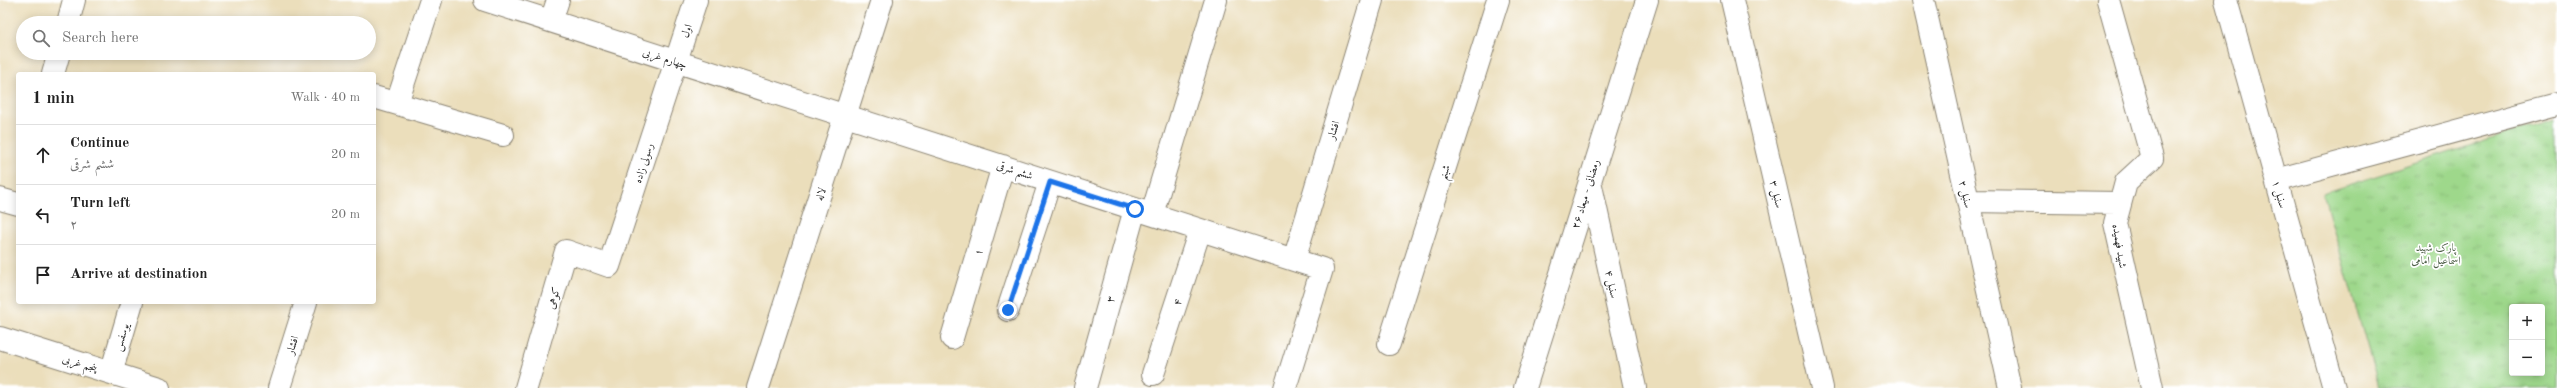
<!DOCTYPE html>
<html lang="en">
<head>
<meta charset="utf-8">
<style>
	body { margin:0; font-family:"Old Standard TT",Amiri,serif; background:#f6f6f6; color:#222 }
	.controls { position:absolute; right:12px; bottom:12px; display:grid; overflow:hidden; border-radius:4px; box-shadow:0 2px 10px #0003 }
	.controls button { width:36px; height:36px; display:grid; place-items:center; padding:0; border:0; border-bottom:1px solid #e0e0e0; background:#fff; color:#222; font:20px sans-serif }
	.stop { position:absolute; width:12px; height:12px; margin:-9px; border:3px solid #1a73e8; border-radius:50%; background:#fff }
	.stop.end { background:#1a73e8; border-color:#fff; box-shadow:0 1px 4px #0008 }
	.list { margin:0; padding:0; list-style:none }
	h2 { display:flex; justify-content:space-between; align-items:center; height:52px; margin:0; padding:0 16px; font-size:17px }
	h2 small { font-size:13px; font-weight:400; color:#767676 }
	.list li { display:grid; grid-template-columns:26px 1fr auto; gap:12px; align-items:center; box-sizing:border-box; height:60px; padding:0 16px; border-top:1px solid #e0e0e0 }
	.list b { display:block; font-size:15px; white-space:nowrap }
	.list p { margin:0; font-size:13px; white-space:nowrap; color:#767676 }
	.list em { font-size:13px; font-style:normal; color:#767676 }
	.icon { flex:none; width:22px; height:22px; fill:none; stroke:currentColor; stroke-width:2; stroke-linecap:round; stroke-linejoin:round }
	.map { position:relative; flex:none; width:2557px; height:388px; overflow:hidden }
	.search { position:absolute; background:#fff; box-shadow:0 2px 10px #0003; left:16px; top:16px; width:360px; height:44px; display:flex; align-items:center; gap:10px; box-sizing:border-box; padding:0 14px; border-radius:22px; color:#767676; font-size:15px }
	.panel { position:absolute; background:#fff; box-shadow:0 2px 10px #0003; left:16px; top:72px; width:360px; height:232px; border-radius:4px }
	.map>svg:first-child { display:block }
	.grass { fill:url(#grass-tufts); stroke:#64825b; fill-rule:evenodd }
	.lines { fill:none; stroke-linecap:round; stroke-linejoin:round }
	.minor-casing { stroke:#8b8473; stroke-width:24 }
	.minor { stroke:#fff; stroke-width:22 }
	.route { stroke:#1a73e8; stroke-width:5 }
	.labels { text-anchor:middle; stroke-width:3.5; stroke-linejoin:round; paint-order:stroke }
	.street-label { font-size:11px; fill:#2b2b2b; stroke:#fff }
	.park-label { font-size:11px; fill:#4e5f48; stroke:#fff }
</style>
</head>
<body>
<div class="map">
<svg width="2557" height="388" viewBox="0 0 2557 388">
	<defs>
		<pattern id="grass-tufts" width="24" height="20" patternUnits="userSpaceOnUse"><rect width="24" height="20" fill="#9ed88b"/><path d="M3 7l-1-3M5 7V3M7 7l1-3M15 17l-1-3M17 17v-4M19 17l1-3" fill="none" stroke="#88ba78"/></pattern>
	</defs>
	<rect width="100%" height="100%" fill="#fff"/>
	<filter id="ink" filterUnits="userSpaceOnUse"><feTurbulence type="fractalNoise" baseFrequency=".025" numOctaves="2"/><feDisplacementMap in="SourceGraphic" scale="8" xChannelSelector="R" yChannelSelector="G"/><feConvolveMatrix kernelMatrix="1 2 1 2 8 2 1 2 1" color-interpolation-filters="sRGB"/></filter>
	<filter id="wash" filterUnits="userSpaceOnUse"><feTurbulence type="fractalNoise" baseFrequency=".012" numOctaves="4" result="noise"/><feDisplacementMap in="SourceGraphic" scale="16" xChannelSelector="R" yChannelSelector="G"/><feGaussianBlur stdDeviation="0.9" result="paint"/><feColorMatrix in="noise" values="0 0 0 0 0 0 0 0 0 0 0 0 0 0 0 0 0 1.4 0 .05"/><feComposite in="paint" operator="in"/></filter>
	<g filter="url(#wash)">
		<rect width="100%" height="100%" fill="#ebdebb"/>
		<path class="grass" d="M2557 118V388H2379L2323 193ZM2512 307H2542V373H2512Z"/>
	</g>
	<g filter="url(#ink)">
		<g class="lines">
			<g class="minor-casing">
				<path id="minor" d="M485 0 1322 269 1285 388
					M1732 0 1822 388
					M1923 0 2010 388
					M2108 0 2152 158 2126 182 2115 223 2152 388
					M2226 0 2334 388
					M551 21 558 0
					M68 23 74 0
					M53 74 59 53
					M374 97 503 135
					M397 103 431 0
					M2276 180 2557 104
					M1590 181 1635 388
					M0 199 18 204
					M1968 201 2120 203
					M1152 214 1216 0
					M1294 260 1372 0
					M1008 310 1050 182
					M0 338 159 388
					M952 338 1003 166
					M1389 344 1498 0
					M111 373 132 302
					M1153 374 1200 230
					M279 388 306 302
					M526 388 566 251 609 266 696 0
					M758 388 882 0
					M1085 388 1135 209
					M1525 388 1647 0"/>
			</g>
			<use href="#minor" class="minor"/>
		</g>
	</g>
	<g class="lines" filter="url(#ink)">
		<path class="route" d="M1008 310 1050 182 1135 209"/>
	</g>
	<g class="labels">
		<g class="street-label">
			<text transform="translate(686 31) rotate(-72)" y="4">اول</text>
			<text transform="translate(665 58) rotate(18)" y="4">چهارم غربی</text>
			<text transform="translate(1333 130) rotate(-73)" y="4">افشار</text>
			<text transform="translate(643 163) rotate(-72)" y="4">رسولی زاده</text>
			<text transform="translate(1015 170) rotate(18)" y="4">ششم شرقی</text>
			<text transform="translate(1444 172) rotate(-73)" y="4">شبنم</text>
			<text transform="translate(820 194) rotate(-72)" y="4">لاله</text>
			<text transform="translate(1585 194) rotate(-73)" y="4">رمضانی - میعاد ۲۶</text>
			<text transform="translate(1777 194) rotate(77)" y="4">سنبل ۳</text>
			<text transform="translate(1966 194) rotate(77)" y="4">سنبل ۲</text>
			<text transform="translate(2280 194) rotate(75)" y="4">سنبل ۱</text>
			<text transform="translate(2120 246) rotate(81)" y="4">شهید فهمیده</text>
			<text transform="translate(978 252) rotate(-73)" y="4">۱</text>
			<text transform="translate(1612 284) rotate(78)" y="4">سنبل ۴</text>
			<text transform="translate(553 298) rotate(-74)" y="4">کوهی</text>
			<text transform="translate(1110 299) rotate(-74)" y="4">۳</text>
			<text transform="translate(1177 302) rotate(-72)" y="4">۴</text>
			<text transform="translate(121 337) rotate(-73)" y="4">یوسفس</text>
			<text transform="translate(292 345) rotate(-73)" y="4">افشار</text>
			<text transform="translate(80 363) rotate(17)" y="4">پنجم غربی</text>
		</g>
		<g class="park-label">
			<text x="2436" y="251">پارک شهید<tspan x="2436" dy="13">اسماعیل امامی</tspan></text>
		</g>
	</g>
</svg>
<div class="controls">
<button>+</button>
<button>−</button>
</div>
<div class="stop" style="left:1135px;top:209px"></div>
<div class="stop end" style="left:1008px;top:310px"></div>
<div class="search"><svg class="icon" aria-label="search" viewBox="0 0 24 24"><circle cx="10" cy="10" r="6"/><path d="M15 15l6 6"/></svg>Search here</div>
<section class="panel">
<h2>1 min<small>Walk · 40 m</small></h2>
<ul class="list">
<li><svg class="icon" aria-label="ahead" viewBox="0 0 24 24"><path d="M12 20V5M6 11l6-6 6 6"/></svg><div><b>Continue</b><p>ششم شرقی</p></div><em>20 m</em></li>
<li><svg class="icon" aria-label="left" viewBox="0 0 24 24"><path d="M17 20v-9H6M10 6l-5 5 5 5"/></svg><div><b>Turn left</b><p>۲</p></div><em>20 m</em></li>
<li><svg class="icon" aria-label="arrive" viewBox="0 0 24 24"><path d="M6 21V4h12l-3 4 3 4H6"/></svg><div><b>Arrive at destination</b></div></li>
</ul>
</section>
</div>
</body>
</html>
